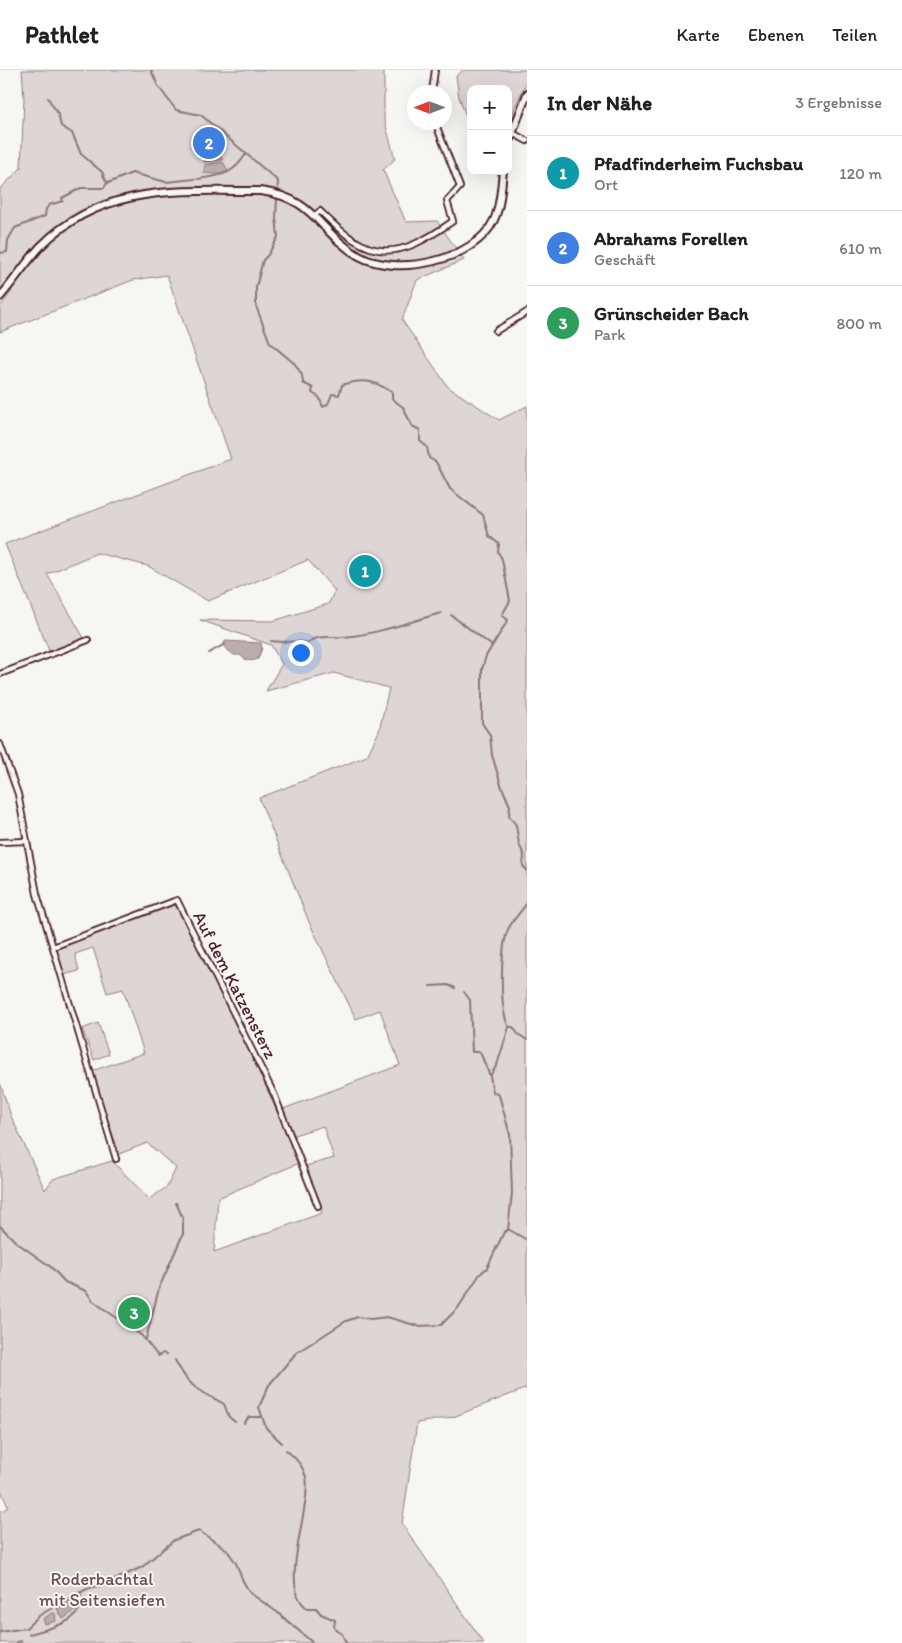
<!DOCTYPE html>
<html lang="de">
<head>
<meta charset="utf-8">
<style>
	body { margin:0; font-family:Itim,sans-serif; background:#f2f2f2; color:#202124 }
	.controls { position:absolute; right:15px; top:15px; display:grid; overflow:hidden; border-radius:10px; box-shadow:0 5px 20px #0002 }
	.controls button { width:45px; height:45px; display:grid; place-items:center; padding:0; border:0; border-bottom:1px solid #e0e0e0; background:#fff; color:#202124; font:25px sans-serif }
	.compass { position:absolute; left:407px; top:15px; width:45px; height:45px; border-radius:50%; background:#fff; box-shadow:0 5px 20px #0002; rotate:270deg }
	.you { position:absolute; left:300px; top:582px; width:18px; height:18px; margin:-12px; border:4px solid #fff; border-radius:50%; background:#1a73e8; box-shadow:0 0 0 8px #1a73e833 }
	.badge { display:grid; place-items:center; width:32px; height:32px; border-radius:50%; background:#c8321e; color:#fff; font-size:16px; font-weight:700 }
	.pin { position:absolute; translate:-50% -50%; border:2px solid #fff; box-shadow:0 1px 5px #0006 }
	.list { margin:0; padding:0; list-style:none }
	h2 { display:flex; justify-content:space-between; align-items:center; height:65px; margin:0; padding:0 20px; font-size:21px }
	h2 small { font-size:16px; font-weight:400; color:#757577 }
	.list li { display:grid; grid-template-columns:32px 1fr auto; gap:15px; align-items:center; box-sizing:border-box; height:75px; padding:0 20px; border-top:1px solid #e0e0e0 }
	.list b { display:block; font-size:19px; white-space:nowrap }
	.list p { margin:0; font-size:16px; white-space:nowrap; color:#757577 }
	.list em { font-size:16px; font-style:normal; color:#757577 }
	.map { position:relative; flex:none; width:527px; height:1573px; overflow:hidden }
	header { display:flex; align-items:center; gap:30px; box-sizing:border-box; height:70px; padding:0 25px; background:#fff; border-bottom:1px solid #e0e0e0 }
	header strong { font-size:24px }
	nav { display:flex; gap:28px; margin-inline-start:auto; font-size:18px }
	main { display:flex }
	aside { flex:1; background:#fff }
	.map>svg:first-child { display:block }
	.green { fill:#ddd6d5; stroke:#947a80 }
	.water { fill:#bbadae; stroke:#8e747a }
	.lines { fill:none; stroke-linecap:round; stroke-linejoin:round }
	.stream { stroke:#8e747a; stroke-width:2 }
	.street-casing { stroke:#4a1f2b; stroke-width:8 }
	.secondary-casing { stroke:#4a1f2b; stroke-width:10 }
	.street { stroke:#f6f6f2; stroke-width:4.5 }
	.secondary { stroke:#f6f6f2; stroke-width:6 }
	.labels { text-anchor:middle; stroke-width:4; stroke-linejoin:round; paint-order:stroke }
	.street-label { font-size:18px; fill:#4a1f2b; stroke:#f6f6f2 }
	.park-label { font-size:18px; fill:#6f4d56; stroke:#f6f6f2 }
</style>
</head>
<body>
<header>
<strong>Pathlet</strong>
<nav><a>Karte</a><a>Ebenen</a><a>Teilen</a></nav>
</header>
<main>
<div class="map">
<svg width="527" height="1573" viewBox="0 0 527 1573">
	<rect width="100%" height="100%" fill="#f6f6f2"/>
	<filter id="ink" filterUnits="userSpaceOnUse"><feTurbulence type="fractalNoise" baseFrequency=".02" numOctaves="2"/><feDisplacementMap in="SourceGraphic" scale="10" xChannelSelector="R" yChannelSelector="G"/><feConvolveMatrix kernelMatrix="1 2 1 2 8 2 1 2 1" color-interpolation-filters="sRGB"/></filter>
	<g filter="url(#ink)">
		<path class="green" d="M22 0H384V49L395 89 383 100 406 152 437 151 464 190 417 210 402 250 448 317 499 350 527 336V1318L453 1347 417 1353 402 1454 484 1573H0V1442L8 1437 0 1418V1013L11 1046 45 1120 53 1109 112 1091 149 1129 167 1117 176 1098 147 1073 119 1084 92 1001 144 983 123 919 107 923 93 878 75 884 79 901 63 905 55 878 175 835C220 919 263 1005 299 1093L218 1128 214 1182 322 1143 306 1096 334 1088 323 1056 294 1065 283 1039 400 995 380 940 356 949 309 852 259 728 367 686 379 661 389 618 334 603 266 621 282 594 271 575 200 550 273 551 328 534 335 521 308 490 208 531 148 496 97 483 47 504 84 568 50 583 5 474 231 389 167 205 133 210 0 262V237L12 221 6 216 0 223V119L21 98 24 29Z
			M463 0H527V11L515 37 508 60V19H471V60L459 27 456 6Z
			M98 953 109 984 94 990 82 959Z"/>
		<path class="water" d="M217 82 223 90 204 92 206 86Z
			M223 92 228 101 218 104 203 103 205 95Z
			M225 571 261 573 262 578 258 589C250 592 246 591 240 585H234L224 577Z
			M74 1530 78 1535 76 1540 63 1549 57 1539 69 1531Z
			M52 1543H55L56 1551 45 1554 43 1549Z"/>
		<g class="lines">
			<path class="stream" d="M151 0 158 16 176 40 201 45 278 111 276 147 278 167 268 185 263 190 256 217V236L270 273 295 294 302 305 303 313 313 318 312 323 319 327 323 337 328 334 332 324 339 325 342 315C354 311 369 309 381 316 386 318 386 320 392 321V329L403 337 412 356 420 360V371L427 377 429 388 436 392 450 419 483 445 489 466 499 474 498 482 502 489 510 531 502 545 508 550 486 586 482 599V653L490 665 492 685 501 715 510 736 509 746 516 755 519 774 524 785 523 796 527 800
				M48 28 58 44 61 56 72 63 81 84 102 102 106 111 108 112
				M198 109C221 105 232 106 246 84
				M0 183 7 182 8 170 15 158 45 146 46 139 49 135 63 131 62 128 81 118H104L106 114 132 103 166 112 195 109
				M451 545 491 575
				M271 571C283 573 299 570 308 573 317 564 332 568 344 567 377 564 409 552 441 543
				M209 583 225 574
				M430 916 448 915 455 918
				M464 922 470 930 472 982H480L490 1006
				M510 957H513L518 964 527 970
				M0 1156 16 1172 51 1197 65 1212 86 1221 93 1231 142 1266 158 1286 163 1283 166 1285
				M508 1159 527 1170
				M146 1269 159 1218 183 1164V1148L176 1133
				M175 1290C189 1318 199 1320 224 1334L229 1347 235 1352
				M244 1353 249 1347H261
				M282 1373 266 1358 259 1337 269 1315 296 1283 346 1251 358 1247 371 1249 387 1247 418 1256 441 1255 458 1238 480 1204 487 1198 504 1162 508 1160 512 1123 510 1065 499 1025 493 1022 490 1006 497 995 509 957C499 941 501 885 506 865 508 854 521 842 527 833
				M286 1380C295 1387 303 1395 306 1407 312 1438 277 1517 307 1538H316L321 1544 335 1550 334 1558 342 1564 346 1573
				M0 1562 26 1558 40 1545 70 1528 87 1519 104 1515 142 1497 174 1470 199 1461 226 1479 236 1493 243 1511 250 1523 277 1542 313 1573
				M29 1564C50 1558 89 1552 80 1522
				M16 1572 21 1571"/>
			<g class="street-casing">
				<path id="street" d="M432 22 435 0
					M511 62 527 71
					M315 145 320 141C370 192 395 192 453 151L447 131 460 117 435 52
					M496 261 527 242
					M0 604 88 570
					M0 674 18 724 37 824 116 1089
					M0 772 27 771
					M53 877 177 830 274 1024 318 1136"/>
			</g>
			<g class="secondary-casing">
				<path id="secondary" d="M508 74 527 24
					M0 227C14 211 26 192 41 176 102 114 179 121 260 121 316 128 318 162 359 186 396 207 475 191 494 150 501 135 501 117 503 101"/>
			</g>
			<use href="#street" class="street"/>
			<use href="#secondary" class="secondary"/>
		</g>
	</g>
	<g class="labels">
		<g class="street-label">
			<text transform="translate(235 915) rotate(63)" y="6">Auf dem Katzensterz</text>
		</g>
		<g class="park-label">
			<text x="102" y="1515">Roderbachtal<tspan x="102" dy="21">mit Seitensiefen</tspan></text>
		</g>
	</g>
</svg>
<div class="controls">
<button>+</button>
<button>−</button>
</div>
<svg class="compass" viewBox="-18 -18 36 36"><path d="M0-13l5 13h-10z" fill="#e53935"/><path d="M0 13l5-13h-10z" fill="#757577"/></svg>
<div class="you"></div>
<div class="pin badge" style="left:365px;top:501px;background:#0f9aa8">1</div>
<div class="pin badge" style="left:209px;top:73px;background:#3f7fe0">2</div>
<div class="pin badge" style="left:134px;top:1243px;background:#2e9e5b">3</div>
</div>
<aside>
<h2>In der Nähe<small>3 Ergebnisse</small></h2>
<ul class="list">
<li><span class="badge" style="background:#0f9aa8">1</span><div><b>Pfadfinderheim Fuchsbau</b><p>Ort</p></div><em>120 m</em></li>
<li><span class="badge" style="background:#3f7fe0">2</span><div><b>Abrahams Forellen</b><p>Geschäft</p></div><em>610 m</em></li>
<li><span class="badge" style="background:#2e9e5b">3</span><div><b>Grünscheider Bach</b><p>Park</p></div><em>800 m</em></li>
</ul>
</aside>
</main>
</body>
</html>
